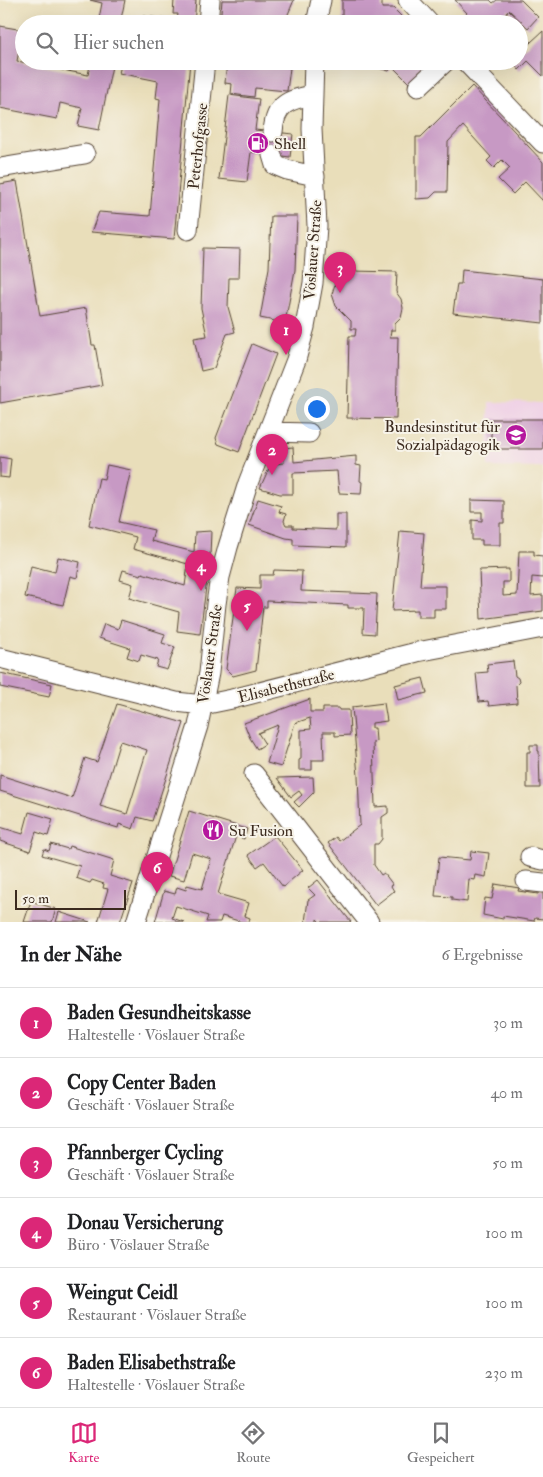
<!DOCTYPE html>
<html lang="de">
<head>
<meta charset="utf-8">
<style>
	body { margin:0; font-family:"IM FELL Double Pica",serif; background:#f2f2f2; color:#202124 }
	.scale { position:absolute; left:15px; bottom:12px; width:111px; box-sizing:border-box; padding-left:5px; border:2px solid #3b2a1e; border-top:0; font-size:14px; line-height:18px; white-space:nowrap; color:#3b2a1e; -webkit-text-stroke:4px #f7f3e8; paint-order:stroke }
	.you { position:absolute; left:316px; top:408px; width:18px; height:18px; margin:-12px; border:4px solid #fff; border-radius:50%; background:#1a73e8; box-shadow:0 0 0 8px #1a73e833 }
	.badge { display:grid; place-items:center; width:32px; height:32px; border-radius:50%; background:#db2777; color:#fff; font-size:16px; font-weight:700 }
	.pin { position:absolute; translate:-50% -41px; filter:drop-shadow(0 1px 2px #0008) }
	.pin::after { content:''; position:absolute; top:26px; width:18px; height:15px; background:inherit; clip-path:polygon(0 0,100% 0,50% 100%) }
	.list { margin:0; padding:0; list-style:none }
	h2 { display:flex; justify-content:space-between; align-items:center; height:65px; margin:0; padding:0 20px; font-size:21px }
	h2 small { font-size:16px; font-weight:400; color:#757577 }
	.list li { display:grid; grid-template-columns:32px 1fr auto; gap:15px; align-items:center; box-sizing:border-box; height:70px; padding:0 20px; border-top:1px solid #e0e0e0 }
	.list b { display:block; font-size:19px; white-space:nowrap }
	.list p { margin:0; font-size:16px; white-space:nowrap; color:#757577 }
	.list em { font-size:16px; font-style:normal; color:#757577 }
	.icon { flex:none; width:28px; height:28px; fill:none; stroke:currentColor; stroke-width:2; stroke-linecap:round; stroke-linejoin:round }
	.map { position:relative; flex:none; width:543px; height:922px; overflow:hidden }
	.search { position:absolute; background:#fff; box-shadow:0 5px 20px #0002; left:15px; right:15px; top:15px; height:55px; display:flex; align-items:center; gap:12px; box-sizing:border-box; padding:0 18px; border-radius:28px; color:#757577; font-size:19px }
	.sheet { height:485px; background:#fff }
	nav { display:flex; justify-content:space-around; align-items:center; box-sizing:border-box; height:70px; border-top:1px solid #e0e0e0; background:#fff; font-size:14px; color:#757577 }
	nav a { display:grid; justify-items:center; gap:2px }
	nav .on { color:#db2777 }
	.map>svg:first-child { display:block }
	.built { fill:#efd0e6 }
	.building { fill:#c799c4; fill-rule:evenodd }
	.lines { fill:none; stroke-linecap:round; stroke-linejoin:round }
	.minor-casing { stroke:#554535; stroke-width:21 }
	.minor { stroke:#fff; stroke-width:19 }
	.labels { text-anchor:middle; stroke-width:4; stroke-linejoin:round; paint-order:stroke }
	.poi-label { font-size:16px; fill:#3b2a1e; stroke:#f7f3e8; text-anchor:start }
	.street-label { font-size:16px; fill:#3b2a1e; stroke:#f7f3e8 }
</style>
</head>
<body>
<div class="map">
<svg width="543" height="922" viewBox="0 0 543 922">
	<rect width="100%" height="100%" fill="#f7f3e8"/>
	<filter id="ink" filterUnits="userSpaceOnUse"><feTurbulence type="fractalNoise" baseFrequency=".02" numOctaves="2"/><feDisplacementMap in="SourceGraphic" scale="10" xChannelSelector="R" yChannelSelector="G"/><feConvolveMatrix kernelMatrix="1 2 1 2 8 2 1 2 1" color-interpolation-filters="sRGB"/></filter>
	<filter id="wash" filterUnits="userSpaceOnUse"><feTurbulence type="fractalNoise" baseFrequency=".0096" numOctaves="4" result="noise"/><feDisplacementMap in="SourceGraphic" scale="20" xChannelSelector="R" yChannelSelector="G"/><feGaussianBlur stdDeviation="1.12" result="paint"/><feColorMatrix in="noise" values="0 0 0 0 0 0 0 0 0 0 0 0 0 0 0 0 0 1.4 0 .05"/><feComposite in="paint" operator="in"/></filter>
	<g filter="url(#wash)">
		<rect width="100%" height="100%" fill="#e9deba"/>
		<path class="built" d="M489 402 543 403V468L488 467Z"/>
		<g id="blocks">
			<path class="building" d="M90 0H125L120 24H98L102 3Z
				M174 0H196L194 24H140L143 16 177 20 178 14H173Z
				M222 0H294L286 19 241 20V24H220Z
				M342 0H382V8H393L401 16V24H342Z
				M455 0H490L493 3 497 0H521L538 17 528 28 509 10 496 24H456L467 13Z
				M0 26 23 30 17 61 88 75 91 61H113L99 130 78 126 82 108 60 103 57 119 0 108Z
				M543 31V76L528 61 519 70 511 61H519V53Z
				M122 61H190L174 239 91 232 99 212 150 216 160 99 156 98 158 81 119 73Z
				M227 61H246L290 68 287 91 255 88 254 97 231 94 232 84 225 83Z
				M265 61H291V66L265 62Z
				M368 61H435L410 84 392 66 389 71 368 65Z
				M472 86 543 162V201L525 182 513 194 498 179 510 168 502 160 494 168 487 161 491 157 463 126 448 142 447 192H436L430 198 416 199V137H421Z
				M229 95 259 99 255 130 293 134 290 157 251 152 247 182 219 179Z
				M17 181 40 316 86 308 92 345H95L102 385 0 403V184Z
				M271 216H297L295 270 285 323 260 318 269 268Z
				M203 248 240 249 239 278H229L228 307 235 332 227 334 214 368 201 371 194 338 207 336 201 308Z
				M462 270 543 279V323L453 313 457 284H461Z
				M352 271 397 272 396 292 401 299 403 308 401 317 395 323V330H391L390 337H398L396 419 347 418 349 336H355L356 329H351V321L336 306 332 294 335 284 342 278 352 275Z
				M252 344 276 354 239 452 218 444 216 438Z
				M491 419H543V449H491Z
				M293 447 294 462 356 456V465L361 466 360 481 362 482 361 494 339 493 337 471 293 473V494H280L260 488 271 464 284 463 283 448Z
				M0 457 11 459 9 478 0 477Z
				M107 465 131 470 119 522 154 530 151 541 194 552 195 532 211 531 210 556 200 634 177 631 179 612 129 598 133 584 120 580 123 570 141 575 142 573 185 586 188 564 133 549 136 537 89 525 99 478 104 479Z
				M258 499 281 506 279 512 286 514 284 521 286 525H293V528L336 530V514H346V547L293 545V539L286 538 249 525Z
				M471 500 504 501V523H500V545H482V540H472V520L482 521V512H471Z
				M400 531 424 533 420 586H446V609H434V617H418V610L392 611Z
				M519 551H534V555L543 556V578L532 577 531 596 543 595V611L481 619 479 570 509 569V582H503V596L517 595Z
				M58 557 80 562 77 578 70 576 63 605 25 597 31 566 55 572Z
				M274 570 302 571 301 591 377 594 375 634 363 633 364 608H348V605L267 601V607H263L256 670 233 676 226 669 237 588 260 589V575H273Z
				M121 620 165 634 162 643 175 647 167 670 156 667 158 660 141 655 139 661 127 657 130 648 99 638 104 624 118 629Z
				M513 661 515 676 518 678 519 682 516 685 517 703 489 706 488 701 479 702 476 673 488 672 487 664Z
				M0 673 52 684 49 697 0 687Z
				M423 678 427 693 398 700 395 685Z
				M310 699V712H323V708H339V710H349L350 735 335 736V732H323L324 760H312V770H299V760L301 759V730L311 729 310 718 295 723 281 767 267 763 278 725 258 733 265 744 257 749 250 738 244 723Z
				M384 703 387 721 372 723V728H375L376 741 373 742 375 807 388 806V813L382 817V839L378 844H374V865L381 875 384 873 393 885 391 886 394 891 376 905 328 843 336 837 339 841 360 825 358 776 352 707Z
				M117 704 184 723 152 821 137 817 133 829 119 824 118 828 0 791V775L72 798 85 758 97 762ZM120 741 147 750 127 814 100 806Z
				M530 745H538V751H539L540 788H527V752H530Z
				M313 777 314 792 299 807 294 802 302 795 299 791 291 797 277 778Z
				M189 811 247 829 244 839 236 836 218 894 249 903 245 916 250 918 249 922H242L222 916 220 922H206L208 916 176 906 172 918 184 922H155L164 891 175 894 177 887 186 890 187 885 202 889 211 859 192 853 184 880 169 876Z
				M29 812 53 819 48 836 36 832 30 851 0 841V827L23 834Z
				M275 836 303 870 283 887 264 862 257 867 248 855Z
				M51 844 68 849 69 846 114 860 110 876 133 883 120 922H98L108 889 103 888 104 884 92 880 90 883 76 878 80 866 42 855 44 849 49 851Z
				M471 851 489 853 486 877 475 875 474 880 469 879 467 902 452 900V897L435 896 439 857 470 860Z
				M318 880 351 922H320L317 919V922H305L308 900 315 895 308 888Z
				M495 884 519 888 518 891 538 894 539 890 543 891V919L535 918 534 921 503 916V919L483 915 485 898 492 899Z
				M31 901 56 909 52 922H24Z
				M59 912 90 922H56Z"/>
		</g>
	</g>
	<g filter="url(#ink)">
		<use href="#blocks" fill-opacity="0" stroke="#554535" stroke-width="1"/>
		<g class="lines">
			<g class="minor-casing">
				<path id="minor" d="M408 0 430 24
					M208 24 210 0
					M316 24 321 0
					M465 61 543 143
					M418 87 446 61
					M273 132C275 104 288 100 312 95
					M272 155 275 165 287 170 315 176
					M0 168 85 154
					M188 230 205 61
					M269 432 309 433
					M0 658 176 702 203 705 232 699 417 652 543 628
					M254 774 369 922
					M530 857 543 860
					M526 881 543 883
					M136 922 198 726 209 673 216 604 220 577 228 547 248 483 296 360 305 327 313 283 317 226 312 129 314 61"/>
			</g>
			<use href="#minor" class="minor"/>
		</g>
	</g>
	<defs>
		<g id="fuel-disc" transform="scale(1.125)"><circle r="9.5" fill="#b5179e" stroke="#f7f3e8"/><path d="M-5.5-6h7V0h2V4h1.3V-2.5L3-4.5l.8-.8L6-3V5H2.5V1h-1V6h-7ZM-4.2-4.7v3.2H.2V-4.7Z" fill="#fff"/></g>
		<g id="school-disc" transform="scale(1.125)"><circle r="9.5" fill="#b5179e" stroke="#f7f3e8"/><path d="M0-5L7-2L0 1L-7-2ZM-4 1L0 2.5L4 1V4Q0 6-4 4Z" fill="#fff"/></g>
		<g id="restaurant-disc" transform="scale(1.125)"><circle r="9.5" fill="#b5179e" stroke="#f7f3e8"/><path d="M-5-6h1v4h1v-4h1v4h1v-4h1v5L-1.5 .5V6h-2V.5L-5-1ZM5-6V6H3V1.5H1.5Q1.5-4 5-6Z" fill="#fff"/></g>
	</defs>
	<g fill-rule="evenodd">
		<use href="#fuel-disc" x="258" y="143"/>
		<use href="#school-disc" x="516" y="435"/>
		<use href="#restaurant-disc" x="213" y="830"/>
	</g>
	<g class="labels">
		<g class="poi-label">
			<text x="274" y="149">Shell</text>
			<text x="500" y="432" text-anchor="end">Bundesinstitut für<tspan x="500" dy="18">Sozialpädagogik</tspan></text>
			<text x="229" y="836">Su Fusion</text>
		</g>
		<g class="street-label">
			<text transform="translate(197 146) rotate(-84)" y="6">Peterhofgasse</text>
			<text transform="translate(312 250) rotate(-86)" y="6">Vöslauer Straße</text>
			<text transform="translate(209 654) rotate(-82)" y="6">Vöslauer Straße</text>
			<text transform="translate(286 685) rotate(-14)" y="6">Elisabethstraße</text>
		</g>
	</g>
</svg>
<div class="scale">50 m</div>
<div class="you"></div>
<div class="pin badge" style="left:286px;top:355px">1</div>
<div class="pin badge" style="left:272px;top:475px">2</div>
<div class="pin badge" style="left:340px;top:293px">3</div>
<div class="pin badge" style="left:201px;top:591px">4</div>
<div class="pin badge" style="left:247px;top:631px">5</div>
<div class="pin badge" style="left:157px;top:893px">6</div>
<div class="search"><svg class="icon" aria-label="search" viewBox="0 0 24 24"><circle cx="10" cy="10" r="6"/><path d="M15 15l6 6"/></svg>Hier suchen</div>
</div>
<section class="sheet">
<h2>In der Nähe<small>6 Ergebnisse</small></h2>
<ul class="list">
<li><span class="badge">1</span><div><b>Baden Gesundheitskasse</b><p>Haltestelle · Vöslauer Straße</p></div><em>30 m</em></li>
<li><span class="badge">2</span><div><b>Copy Center Baden</b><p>Geschäft · Vöslauer Straße</p></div><em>40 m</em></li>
<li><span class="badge">3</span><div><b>Pfannberger Cycling</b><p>Geschäft · Vöslauer Straße</p></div><em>50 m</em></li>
<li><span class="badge">4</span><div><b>Donau Versicherung</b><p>Büro · Vöslauer Straße</p></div><em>100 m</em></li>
<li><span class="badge">5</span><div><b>Weingut Ceidl</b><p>Restaurant · Vöslauer Straße</p></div><em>100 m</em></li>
<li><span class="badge">6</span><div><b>Baden Elisabethstraße</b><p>Haltestelle · Vöslauer Straße</p></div><em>230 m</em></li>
</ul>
</section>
<nav>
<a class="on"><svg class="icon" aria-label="map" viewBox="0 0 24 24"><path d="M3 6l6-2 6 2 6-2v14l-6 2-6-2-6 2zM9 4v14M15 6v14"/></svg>Karte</a>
<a><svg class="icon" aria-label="directions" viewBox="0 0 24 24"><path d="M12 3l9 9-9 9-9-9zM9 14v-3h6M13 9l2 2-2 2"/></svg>Route</a>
<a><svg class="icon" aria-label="saved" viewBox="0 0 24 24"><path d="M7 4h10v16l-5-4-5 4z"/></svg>Gespeichert</a>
</nav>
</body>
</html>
